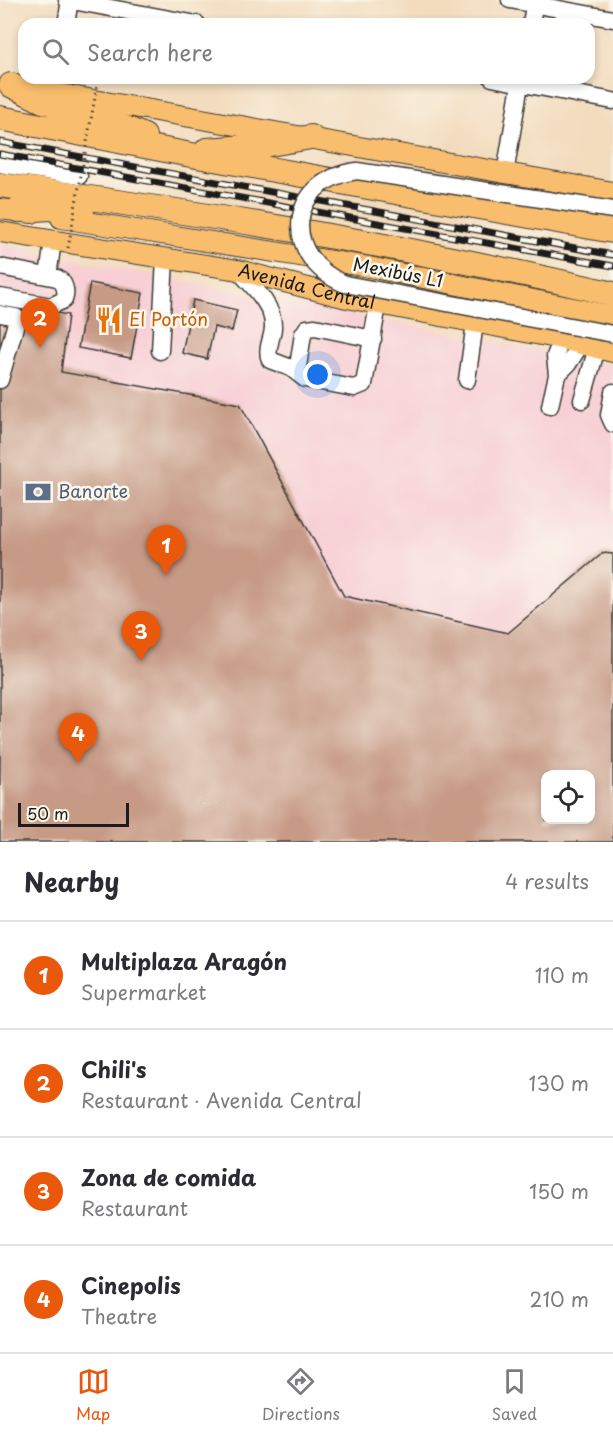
<!DOCTYPE html>
<html lang="en">
<head>
<meta charset="utf-8">
<style>
	body { margin:0; font-family:"Playpen Sans",sans-serif; background:#f7f7f7; color:#2b2b33 }
	.controls { position:absolute; right:18px; bottom:18px; display:grid; overflow:hidden; border-radius:12px; box-shadow:0 3px 9px #0003 }
	.controls button { width:54px; height:54px; display:grid; place-items:center; padding:0; border:0; border-bottom:2px solid #e1e1e2; background:#fff; color:#2b2b33; font:30px sans-serif }
	.scale { position:absolute; left:18px; bottom:15px; width:111px; box-sizing:border-box; padding-left:6px; border:3px solid #1c1c1c; border-top:0; font-size:16px; line-height:21px; white-space:nowrap; color:#1c1c1c; -webkit-text-stroke:4px #fbf7ec; paint-order:stroke }
	.you { position:absolute; left:318px; top:375px; width:21px; height:21px; margin:-15px; border:4px solid #fff; border-radius:50%; background:#1a73e8; box-shadow:0 0 0 9px #1a73e833 }
	.badge { display:grid; place-items:center; width:39px; height:39px; border-radius:50%; background:#ea580c; color:#fff; font-size:20px; font-weight:700 }
	.pin { position:absolute; translate:-50% -50px; filter:drop-shadow(0 2px 3px #0008) }
	.pin::after { content:''; position:absolute; top:32px; width:21px; height:18px; background:inherit; clip-path:polygon(0 0,100% 0,50% 100%) }
	.list { margin:0; padding:0; list-style:none }
	h2 { display:flex; justify-content:space-between; align-items:center; height:78px; margin:0; padding:0 24px; font-size:26px }
	h2 small { font-size:20px; font-weight:400; color:#7c7c81 }
	.list li { display:grid; grid-template-columns:39px 1fr auto; gap:18px; align-items:center; box-sizing:border-box; height:108px; padding:0 24px; border-top:2px solid #e1e1e2 }
	.list b { display:block; font-size:22px; white-space:nowrap }
	.list p { margin:0; font-size:20px; white-space:nowrap; color:#7c7c81 }
	.list em { font-size:20px; font-style:normal; color:#7c7c81 }
	.icon { flex:none; width:33px; height:33px; fill:none; stroke:currentColor; stroke-width:2; stroke-linecap:round; stroke-linejoin:round }
	.map { position:relative; flex:none; width:613px; height:842px; overflow:hidden }
	.search { position:absolute; background:#fff; box-shadow:0 3px 9px #0003; left:18px; right:18px; top:18px; height:66px; display:flex; align-items:center; gap:15px; box-sizing:border-box; padding:0 21px; border-radius:18px; color:#7c7c81; font-size:22px }
	.sheet { height:510px; background:#fff }
	nav { display:flex; justify-content:space-around; align-items:center; box-sizing:border-box; height:84px; border-top:2px solid #e1e1e2; background:#fff; font-size:16px; color:#7c7c81 }
	nav a { display:grid; justify-items:center; gap:3px }
	nav .on { color:#ea580c }
	.map>svg:first-child { display:block }
	.built { fill:#f7cfd5; fill-rule:evenodd }
	.building { fill:#c69a85; fill-rule:evenodd }
	.lines { fill:none; stroke-linecap:round; stroke-linejoin:round }
	.minor-casing { stroke:#3c3934; stroke-width:19 }
	.major-casing { stroke:#3c3934; stroke-width:22 }
	.highway-casing { stroke:#3c3934; stroke-width:26 }
	.path { stroke:#3c3934; stroke-width:3; stroke-dasharray:1.5 4.5; stroke-linecap:butt }
	.minor { stroke:#fff; stroke-width:16 }
	.major { stroke:#f9be6d; stroke-width:20 }
	.highway { stroke:#f9be6d; stroke-width:24 }
	.rail-casing { stroke:#1c1c1c; stroke-width:7 }
	.rail { stroke:#fbf7ec; stroke-width:4.5; stroke-dasharray:14; stroke-linecap:butt }
	.minor-bridge-casing { stroke:#3c3934; stroke-width:19; stroke-linecap:butt }
	.path-bridge { stroke:#3c3934; stroke-width:3; stroke-dasharray:1.5 4.5; stroke-linecap:butt }
	.minor-bridge { stroke:#fff; stroke-width:16 }
	.labels { text-anchor:middle; stroke-width:5; stroke-linejoin:round; paint-order:stroke }
	.street-label { font-size:18px; fill:#1c1c1c; stroke:#fbf7ec }
	.food-label { font-size:18px; fill:#c56008; stroke:#fbf7ec; text-anchor:start }
	.service-label { font-size:18px; fill:#4e5e75; stroke:#fbf7ec; text-anchor:start }
</style>
</head>
<body>
<div class="map">
<svg width="613" height="842" viewBox="0 0 613 842">
	<rect width="100%" height="100%" fill="#fbf7ec"/>
	<filter id="ink" filterUnits="userSpaceOnUse"><feTurbulence type="fractalNoise" baseFrequency=".0167" numOctaves="2"/><feDisplacementMap in="SourceGraphic" scale="12" xChannelSelector="R" yChannelSelector="G"/><feConvolveMatrix kernelMatrix="1 2 1 2 8 2 1 2 1" color-interpolation-filters="sRGB"/></filter>
	<filter id="wash" filterUnits="userSpaceOnUse"><feTurbulence type="fractalNoise" baseFrequency=".008" numOctaves="4" result="noise"/><feDisplacementMap in="SourceGraphic" scale="24" xChannelSelector="R" yChannelSelector="G"/><feGaussianBlur stdDeviation="1.35" result="paint"/><feColorMatrix in="noise" values="0 0 0 0 0 0 0 0 0 0 0 0 0 0 0 0 0 1.4 0 .05"/><feComposite in="paint" operator="in"/></filter>
	<g filter="url(#wash)">
		<rect width="100%" height="100%" fill="#f3dcbd"/>
		<path class="built" d="M0 245 613 365V842H0ZM546 774H590V820H546Z"/>
		<g id="blocks">
			<path class="building" d="M90 283 143 293 131 358 78 348Z
				M193 300 237 310 232 331 214 327 207 359 182 353Z
				M0 302 68 315 61 372 240 404 344 596 508 633 603 553 613 554V842H0ZM546 774H590V820H546Z"/>
		</g>
	</g>
	<g filter="url(#ink)">
		<use href="#blocks" fill-opacity="0" stroke="#3c3934" stroke-width="1.5"/>
		<g class="lines">
			<g class="minor-casing">
				<path id="minor" d="M67 0 197 24
					M510 0 613 19
					M66 24 70 0
					M531 24 535 0
					M492 78 613 101
					M0 164 79 176
					M505 174 521 78
					M0 267 57 278C65 282 67 292 64 300L51 306 0 297
					M238 270C251 285 274 305 273 327 273 338 265 349 270 360L291 368 305 379 354 388 364 384 378 305
					M48 276 53 241
					M0 314 16 317V323L0 380
					M160 351 165 259
					M297 373 303 334 307 328 315 327 373 339
					M557 375 568 364 581 344
					M467 380 475 323
					M613 392 609 415 613 424
					M582 400 597 348
					M550 406 557 375 555 356 562 339"/>
			</g>
			<g class="major-casing">
				<g id="major">
					<path d="M32 89 613 192"/>
					<path d="M0 209 32 213"/>
					<path d="M61 218 369 267 613 316"/>
					<path id="s1" d="M0 232 238 270 347 298 562 339 613 352"/>
				</g>
			</g>
			<g class="highway-casing">
				<path id="highway" d="M11 85 43 101 102 118 144 136
					M0 118 186 154 613 231
					M207 150 258 146 311 137
					M0 185C205 214 411 246 613 294
					M18 210 52 208 82 212"/>
			</g>
			<path class="path" d="M91 78 98 80"/>
			<use href="#minor" class="minor"/>
			<use href="#major" class="major"/>
			<use href="#highway" class="highway"/>
			<g class="rail-casing">
				<path id="rail" d="M0 142 613 255
					M0 154 613 266"/>
			</g>
			<use href="#rail" class="rail"/>
			<g class="minor-bridge-casing">
				<path id="minor-bridge" d="M613 210 357 171C287 180 280 257 345 284L613 334"/>
			</g>
			<path class="path-bridge" d="M67 254 98 80"/>
			<use href="#minor-bridge" class="minor-bridge"/>
		</g>
	</g>
	<defs>
		<g id="restaurant-bare" transform="scale(2.07)"><path d="M-5-6h1v4h1v-4h1v4h1v-4h1v5L-1.5 .5V6h-2V.5L-5-1ZM5-6V6H3V1.5H1.5Q1.5-4 5-6Z" fill="#e8710a" stroke="#fbf7ec" stroke-width="2.5" paint-order="stroke"/></g>
		<g id="bank-bare" transform="scale(2.07)"><path d="M-6-4H6V4H-6ZM0-2.3a2.3 2.3 0 1 0 0 4.6a2.3 2.3 0 1 0 0-4.6Z" fill="#5c6f8a" stroke="#fbf7ec" stroke-width="2.5" paint-order="stroke"/></g>
	</defs>
	<g fill-rule="evenodd">
		<use href="#restaurant-bare" x="109" y="320"/>
		<use href="#bank-bare" x="38" y="492"/>
	</g>
	<g class="labels">
		<g class="street-label">
			<text transform="translate(398 273) rotate(11)" y="6">Mexibús L1</text>
			<text dy="6" stroke="none"><textPath href="#s1" startOffset="312">Avenida Central</textPath></text>
		</g>
		<g class="food-label">
			<text x="129" y="326">El Portón</text>
		</g>
		<g class="service-label">
			<text x="58" y="498">Banorte</text>
		</g>
	</g>
</svg>
<div class="controls">
<button><svg class="icon" aria-label="locate" viewBox="0 0 24 24"><circle cx="12" cy="12" r="6"/><path d="M12 2v4M12 18v4M2 12h4M18 12h4"/></svg></button>
</div>
<div class="scale">50 m</div>
<div class="you"></div>
<div class="pin badge" style="left:166px;top:575px">1</div>
<div class="pin badge" style="left:40px;top:348px">2</div>
<div class="pin badge" style="left:141px;top:661px">3</div>
<div class="pin badge" style="left:78px;top:763px">4</div>
<div class="search"><svg class="icon" aria-label="search" viewBox="0 0 24 24"><circle cx="10" cy="10" r="6"/><path d="M15 15l6 6"/></svg>Search here</div>
</div>
<section class="sheet">
<h2>Nearby<small>4 results</small></h2>
<ul class="list">
<li><span class="badge">1</span><div><b>Multiplaza Aragón</b><p>Supermarket</p></div><em>110 m</em></li>
<li><span class="badge">2</span><div><b>Chili's</b><p>Restaurant · Avenida Central</p></div><em>130 m</em></li>
<li><span class="badge">3</span><div><b>Zona de comida</b><p>Restaurant</p></div><em>150 m</em></li>
<li><span class="badge">4</span><div><b>Cinepolis</b><p>Theatre</p></div><em>210 m</em></li>
</ul>
</section>
<nav>
<a class="on"><svg class="icon" aria-label="map" viewBox="0 0 24 24"><path d="M3 6l6-2 6 2 6-2v14l-6 2-6-2-6 2zM9 4v14M15 6v14"/></svg>Map</a>
<a><svg class="icon" aria-label="directions" viewBox="0 0 24 24"><path d="M12 3l9 9-9 9-9-9zM9 14v-3h6M13 9l2 2-2 2"/></svg>Directions</a>
<a><svg class="icon" aria-label="saved" viewBox="0 0 24 24"><path d="M7 4h10v16l-5-4-5 4z"/></svg>Saved</a>
</nav>
</body>
</html>
